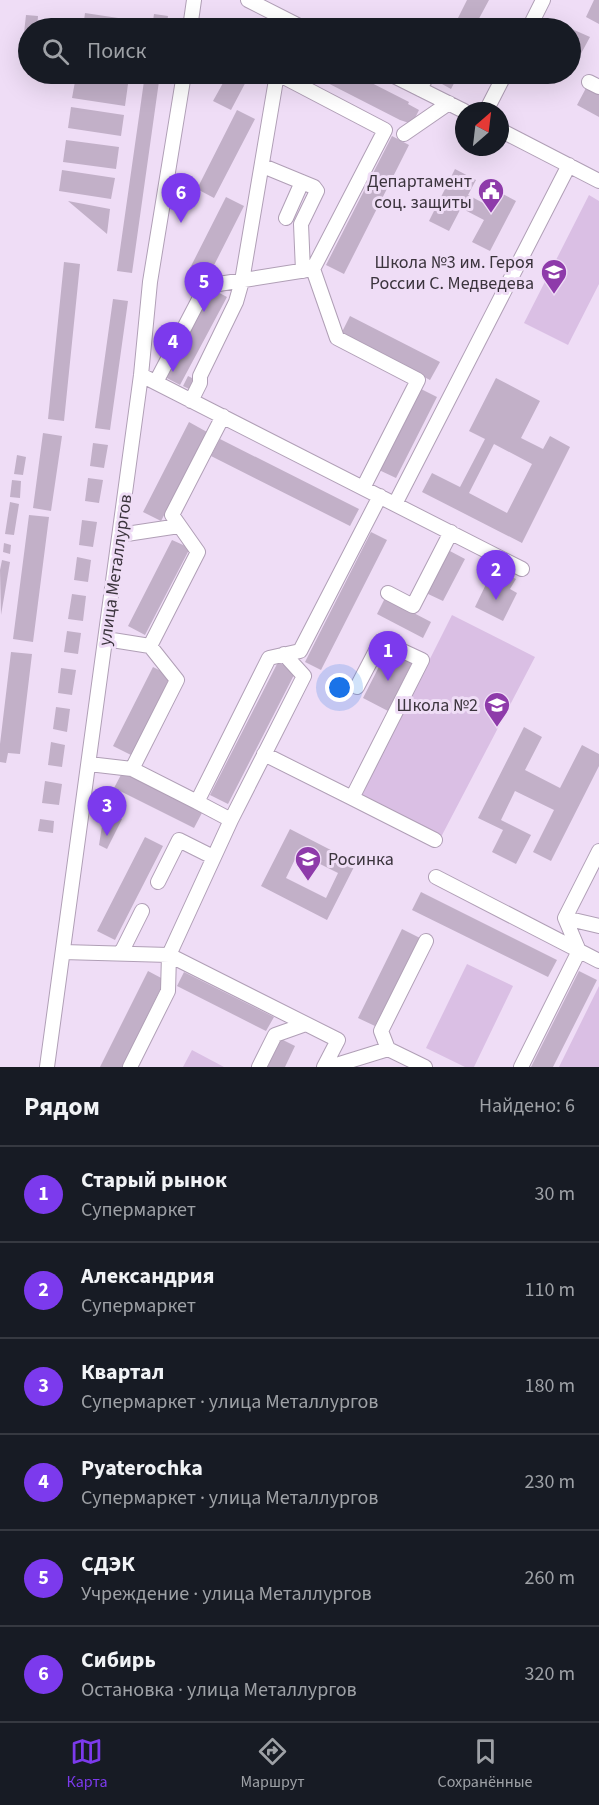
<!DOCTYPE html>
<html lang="ru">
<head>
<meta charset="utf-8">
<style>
	body { margin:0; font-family:"Source Sans 3",sans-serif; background:#242831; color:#f1f3f6 }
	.compass { position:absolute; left:455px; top:102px; width:54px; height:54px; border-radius:50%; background:#171b24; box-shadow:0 6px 24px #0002; rotate:28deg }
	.you { position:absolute; left:340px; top:688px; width:21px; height:21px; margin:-15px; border:4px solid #fff; border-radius:50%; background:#1a73e8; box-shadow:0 0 0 9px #1a73e833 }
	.badge { display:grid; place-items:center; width:39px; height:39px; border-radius:50%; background:#7c3aed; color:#fff; font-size:20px; font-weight:700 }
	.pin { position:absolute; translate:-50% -50px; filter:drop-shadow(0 2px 3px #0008) }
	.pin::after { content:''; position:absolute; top:32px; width:21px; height:18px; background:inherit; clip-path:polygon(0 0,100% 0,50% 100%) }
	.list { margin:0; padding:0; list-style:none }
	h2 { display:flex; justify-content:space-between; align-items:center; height:78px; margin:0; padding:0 24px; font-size:26px }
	h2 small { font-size:20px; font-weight:400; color:#9ea1a6 }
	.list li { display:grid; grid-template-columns:39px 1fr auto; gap:18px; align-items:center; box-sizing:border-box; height:96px; padding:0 24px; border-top:2px solid #363941 }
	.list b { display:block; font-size:22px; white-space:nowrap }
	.list p { margin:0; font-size:20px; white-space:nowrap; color:#9ea1a6 }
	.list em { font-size:20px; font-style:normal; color:#9ea1a6 }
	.icon { flex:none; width:33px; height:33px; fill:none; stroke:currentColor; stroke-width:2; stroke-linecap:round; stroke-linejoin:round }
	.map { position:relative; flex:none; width:599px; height:1067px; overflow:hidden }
	.search { position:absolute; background:#171b24; box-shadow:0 6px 24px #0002; left:18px; right:18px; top:18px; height:66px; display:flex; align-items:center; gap:15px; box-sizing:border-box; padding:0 21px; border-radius:33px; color:#9ea1a6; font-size:22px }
	.sheet { height:654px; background:#171b24 }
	nav { display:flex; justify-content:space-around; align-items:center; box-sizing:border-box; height:84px; border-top:2px solid #363941; background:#171b24; font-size:16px; color:#9ea1a6 }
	nav a { display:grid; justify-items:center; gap:3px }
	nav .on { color:#7c3aed }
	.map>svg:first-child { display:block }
	.green { fill:#dabfe4 }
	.building { fill:#c2b0c8; fill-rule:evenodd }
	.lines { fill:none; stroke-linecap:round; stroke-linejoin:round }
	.minor-casing { stroke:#b09fb6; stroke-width:16 }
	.minor { stroke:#fff; stroke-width:14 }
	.labels { text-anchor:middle; stroke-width:6; stroke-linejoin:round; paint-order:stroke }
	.poi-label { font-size:18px; fill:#3b343d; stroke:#efddf6; text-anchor:end }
	.street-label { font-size:18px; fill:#3b343d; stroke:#efddf6 }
</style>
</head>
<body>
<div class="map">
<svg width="599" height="1067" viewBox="0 0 599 1067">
	<rect width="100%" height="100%" fill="#efddf6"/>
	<path class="green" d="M589 195 599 201V284L568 345 524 323Z
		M452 615 535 657 440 839 360 798Z
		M467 964 513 986 474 1067H465L426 1048Z
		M599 986V1067H559Z
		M192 1050 224 1067H183Z"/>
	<path class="building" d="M467 0H489L475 26 481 28H459L463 21 458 18Z
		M594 0H599V24L586 17Z
		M85 13 138 21 137 28H83Z
		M154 14 168 16 166 28H152Z
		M26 15 38 16 37 28H28V34L24 33Z
		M554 21 590 37 570 74V28H550Z
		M254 22 267 28H250Z
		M145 74H160L132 273 117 271Z
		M228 74H250L231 110 213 101Z
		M310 74H354L409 102 408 104 419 110 412 124 400 120Z
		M436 74H459L451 89 433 79Z
		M76 76 128 84 125 106 72 98Z
		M586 88 599 95V117L577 105Z
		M71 107 124 115 121 136 68 128Z
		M237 110 255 119 214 198 197 189Z
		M392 136 409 145 344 274 326 265Z
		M66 140 119 147 116 169 63 162Z
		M455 169 476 180 468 195 491 207 499 192 516 201 490 251 472 242 484 220 461 208 449 231 429 221Z
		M62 170 115 178 111 199 59 191Z
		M226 197 244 206 204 285 186 276Z
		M68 201 110 209 107 234Z
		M64 262 80 264 64 421 48 419Z
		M210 288 227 297 180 385 165 377Z
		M113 299 128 301 110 430 95 428Z
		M350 316 440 362 430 380 341 334Z
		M188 376 198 381 193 391 183 386Z
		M496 378 540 401 521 438 543 449 550 436 570 447 522 543 422 492 432 473 460 487 485 439 469 431ZM494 444 532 464 507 513 469 493Z
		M421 389 437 397 396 478 379 470Z
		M189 422 207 432 161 521 143 512Z
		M43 433 62 436 51 511 33 508Z
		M220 439 359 509 350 526 211 456Z
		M93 443 108 445 104 468 90 466Z
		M17 455 26 457 23 475 14 474Z
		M88 478 103 480 99 503 85 501Z
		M12 480 21 481 20 498 10 497Z
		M10 502 19 504 14 535 5 534Z
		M29 515 49 517 33 642 13 639Z
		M82 520 97 522 93 547 79 545Z
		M371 532 387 540 321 670 305 662Z
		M172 540 190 548 145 635 128 626Z
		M4 543 11 545 10 554 3 552Z
		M448 550 465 559 443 601 426 593Z
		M77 557 91 560 88 582 74 580Z
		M2 560 10 562 1 615 0 570Z
		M502 572 516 579 510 589 517 593 503 621 475 607 490 576 498 580Z
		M72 594 86 596 83 621 68 619Z
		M385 598 431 622 423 638 377 614Z
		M67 631 81 633 78 654 64 652Z
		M387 651 412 663 388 711 363 698Z
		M11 652 32 654 20 754 8 753 6 763 0 762V744Z
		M278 662 296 671 228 804 210 795Z
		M153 667 171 676 131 755 113 746Z
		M61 668 76 670 72 695 58 693Z
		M56 707 70 709 67 732 53 729Z
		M524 727 542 737 525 770 560 788 582 745 599 754V766L551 861 533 852 554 810 515 791 501 820 531 835 516 864 492 852 503 830 478 818Z
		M51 742 65 745 62 767 48 765Z
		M123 771 203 811 194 828 114 788Z
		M45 781 62 784 59 805 42 803Z
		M109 813 122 819 107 849 99 845 102 826Z
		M40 819 54 821 53 833 38 831Z
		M290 829 356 863 327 920 261 886ZM298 853 338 873 326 898 286 878Z
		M145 837 163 846 115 940 97 931Z
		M421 892 557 960 548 977 412 910Z
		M402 929 420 938 375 1026 358 1018Z
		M148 971 165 980 122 1067H100Z
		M579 971 597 980 553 1067H531Z
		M184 972 274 1017 266 1031 177 986Z
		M279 1038 295 1046 285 1067H264Z"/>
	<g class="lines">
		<g class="minor-casing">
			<path id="minor" d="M248 0 303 28
				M190 28 194 0
				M451 28 452 27
				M529 28 543 0
				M278 74 385 130 313 269 337 338 418 380 363 488
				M390 74 464 111
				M589 82 599 87
				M420 89 428 74
				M486 111 505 74
				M500 130 599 181
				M404 134 449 103
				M263 166 314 187 317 191 301 224 303 271
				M286 218 302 182
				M141 375 522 569
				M156 382 206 286 313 269
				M191 401 200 383V376L236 302 242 281 277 74
				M395 504 569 165
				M120 535 179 526
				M388 593 413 606 451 532
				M106 639 150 646
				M357 687 381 641 422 660 352 798 435 840
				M264 754 352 798
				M89 764 132 769 197 802 269 658 300 651 380 496
				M132 769 177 680 150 646 198 552 172 515 223 416
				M197 802 231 820 304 676 284 654
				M231 820 169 955 338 1040 324 1067
				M436 877 599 961
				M158 882 179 840 213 857
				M565 918 599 926
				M579 951 565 918 599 851
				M63 952 169 955 168 991 130 1067
				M121 953 142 911
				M388 1049 381 1031 426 941
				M47 1067 141 375 150 282 184 74
				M259 1067 275 1035 306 1024
				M330 1067 388 1049 425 1067
				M521 1067 579 951"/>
		</g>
		<use href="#minor" class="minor"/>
	</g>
	<defs>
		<g id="civic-pin" transform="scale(1.35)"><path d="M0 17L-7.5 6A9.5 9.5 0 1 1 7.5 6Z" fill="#8e3baa" stroke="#efddf6"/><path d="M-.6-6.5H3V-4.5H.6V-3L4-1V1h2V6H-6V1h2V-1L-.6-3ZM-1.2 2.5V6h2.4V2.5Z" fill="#fff"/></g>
		<g id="school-pin" transform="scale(1.35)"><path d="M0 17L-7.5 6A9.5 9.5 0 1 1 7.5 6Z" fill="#8e3baa" stroke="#efddf6"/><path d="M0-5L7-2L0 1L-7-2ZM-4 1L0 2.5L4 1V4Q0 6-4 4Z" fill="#fff"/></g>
	</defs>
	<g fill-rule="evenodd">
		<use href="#civic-pin" x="491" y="191"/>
		<use href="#school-pin" x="554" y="272"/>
		<use href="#school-pin" x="497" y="705"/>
		<use href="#school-pin" x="308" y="859"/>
	</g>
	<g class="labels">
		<g class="poi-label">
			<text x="472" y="187">Департамент<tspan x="472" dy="21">соц. защиты</tspan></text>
			<text x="534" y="268">Школа №3 им. Героя<tspan x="534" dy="21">России С. Медведева</tspan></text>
			<text x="478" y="711">Школа №2</text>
			<text x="328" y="865" text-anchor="start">Росинка</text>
		</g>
		<g class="street-label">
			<text transform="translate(115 570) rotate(-82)" y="6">улица Металлургов</text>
		</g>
	</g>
</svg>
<svg class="compass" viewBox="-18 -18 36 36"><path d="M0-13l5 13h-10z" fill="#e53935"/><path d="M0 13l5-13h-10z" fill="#9ea1a6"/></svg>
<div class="you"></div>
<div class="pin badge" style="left:388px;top:681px">1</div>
<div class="pin badge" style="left:496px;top:600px">2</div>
<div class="pin badge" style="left:107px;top:836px">3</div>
<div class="pin badge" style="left:173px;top:372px">4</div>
<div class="pin badge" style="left:204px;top:312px">5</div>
<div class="pin badge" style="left:181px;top:223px">6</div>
<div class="search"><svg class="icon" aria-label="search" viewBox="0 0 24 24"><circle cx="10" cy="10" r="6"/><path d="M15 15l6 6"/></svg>Поиск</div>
</div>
<section class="sheet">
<h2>Рядом<small>Найдено: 6</small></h2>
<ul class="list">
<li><span class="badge">1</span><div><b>Старый рынок</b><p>Супермаркет</p></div><em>30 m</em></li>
<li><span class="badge">2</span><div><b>Александрия</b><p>Супермаркет</p></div><em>110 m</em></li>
<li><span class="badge">3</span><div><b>Квартал</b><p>Супермаркет · улица Металлургов</p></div><em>180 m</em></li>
<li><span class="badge">4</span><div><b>Pyaterochka</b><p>Супермаркет · улица Металлургов</p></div><em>230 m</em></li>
<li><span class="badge">5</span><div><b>СДЭК</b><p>Учреждение · улица Металлургов</p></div><em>260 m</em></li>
<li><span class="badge">6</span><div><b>Сибирь</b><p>Остановка · улица Металлургов</p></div><em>320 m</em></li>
</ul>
</section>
<nav>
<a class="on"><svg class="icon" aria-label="map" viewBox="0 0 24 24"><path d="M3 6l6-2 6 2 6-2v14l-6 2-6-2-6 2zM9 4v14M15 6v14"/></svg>Карта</a>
<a><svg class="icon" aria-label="directions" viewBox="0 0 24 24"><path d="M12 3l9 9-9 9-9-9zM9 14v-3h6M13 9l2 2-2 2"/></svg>Маршрут</a>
<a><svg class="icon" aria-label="saved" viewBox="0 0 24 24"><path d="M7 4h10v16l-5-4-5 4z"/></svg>Сохранённые</a>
</nav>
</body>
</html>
